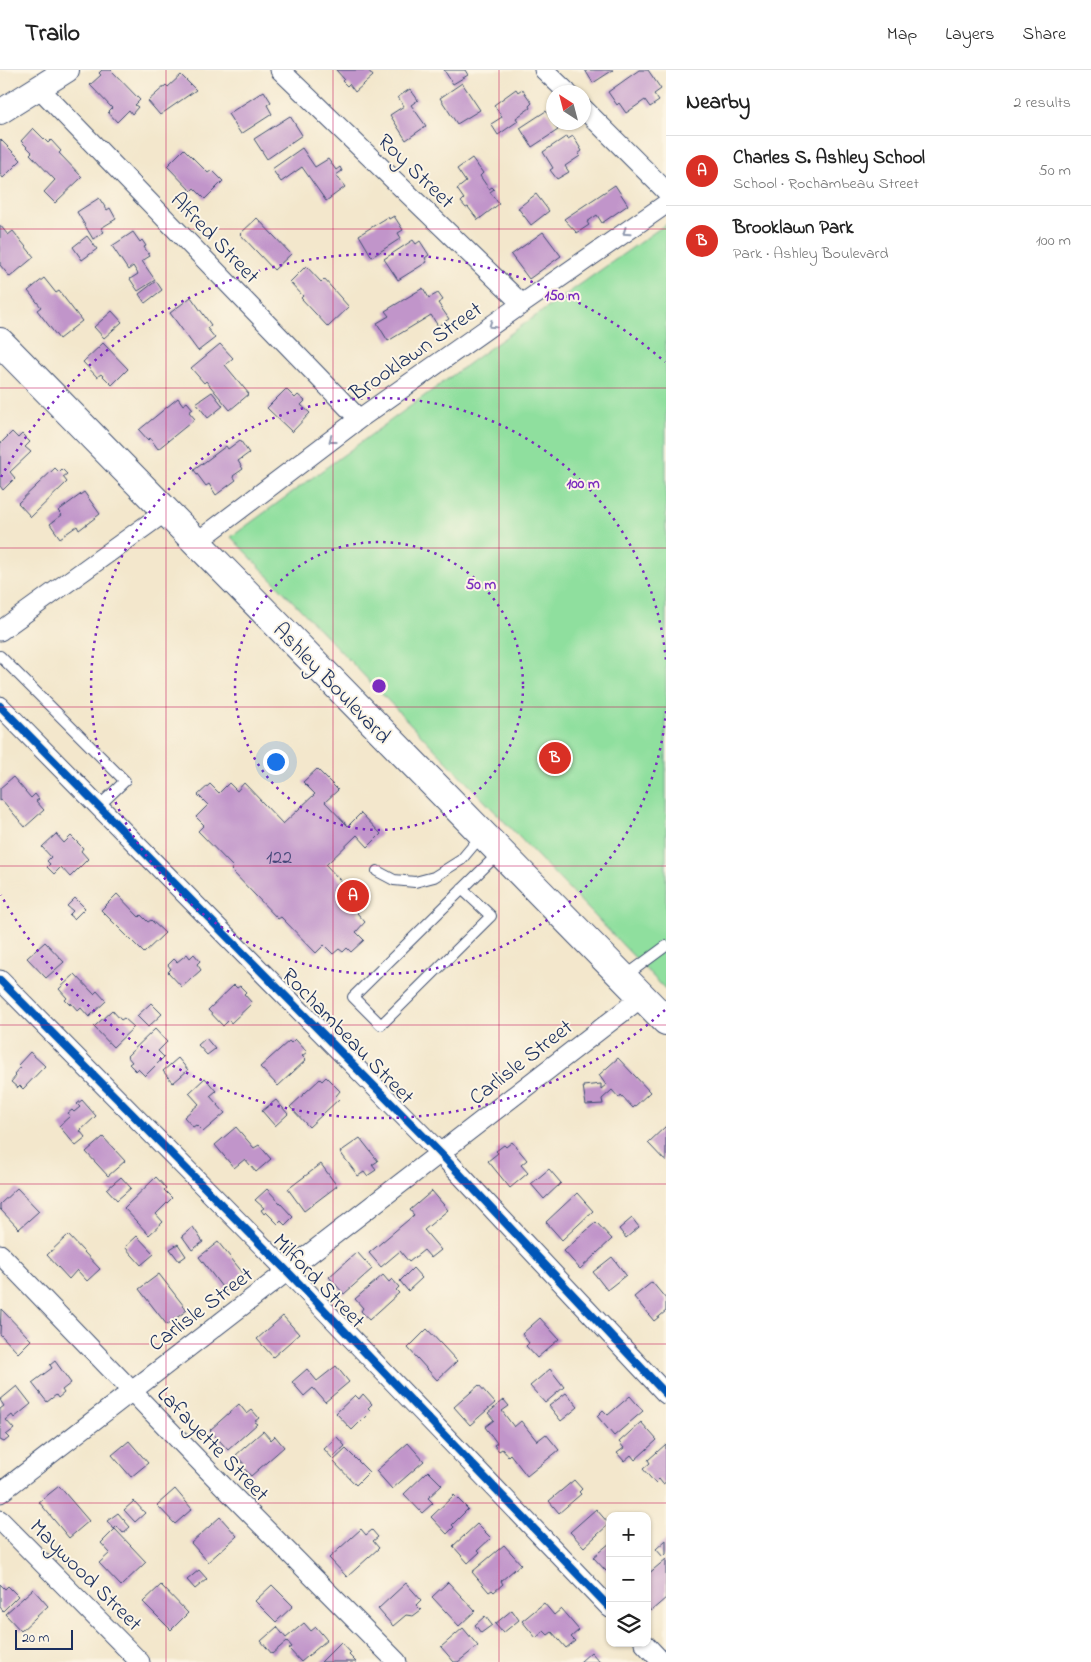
<!DOCTYPE html>
<html lang="en">
<head>
<meta charset="utf-8">
<style>
	body { margin:0; font-family:"Indie Flower",sans-serif; background:#f2f2f2; color:#222 }
	.controls { position:absolute; right:15px; bottom:15px; display:grid; overflow:hidden; border-radius:10px; box-shadow:0 1px 4px #0004 }
	.controls button { width:45px; height:45px; display:grid; place-items:center; padding:0; border:0; border-bottom:1px solid #e0e0e0; background:#fff; color:#222; font:25px sans-serif }
	.compass { position:absolute; left:546px; top:15px; width:45px; height:45px; border-radius:50%; background:#fff; box-shadow:0 1px 4px #0004; rotate:324deg }
	.scale { position:absolute; left:15px; bottom:12px; width:58px; box-sizing:border-box; padding-left:5px; border:2px solid #1b2f5e; border-top:0; font-size:14px; line-height:18px; white-space:nowrap; color:#1b2f5e; -webkit-text-stroke:4px #fcf5e5; paint-order:stroke }
	.you { position:absolute; left:275px; top:691px; width:18px; height:18px; margin:-12px; border:4px solid #fff; border-radius:50%; background:#1a73e8; box-shadow:0 0 0 8px #1a73e833 }
	.badge { display:grid; place-items:center; width:32px; height:32px; border-radius:50%; background:#d93025; color:#fff; font-size:16px; font-weight:700 }
	.pin { position:absolute; translate:-50% -50%; border:2px solid #fff; box-shadow:0 1px 5px #0006 }
	.list { margin:0; padding:0; list-style:none }
	h2 { display:flex; justify-content:space-between; align-items:center; height:65px; margin:0; padding:0 20px; font-size:21px }
	h2 small { font-size:16px; font-weight:400; color:#767676 }
	.list li { display:grid; grid-template-columns:32px 1fr auto; gap:15px; align-items:center; box-sizing:border-box; height:70px; padding:0 20px; border-top:1px solid #e0e0e0 }
	.list b { display:block; font-size:19px; white-space:nowrap }
	.list p { margin:0; font-size:16px; white-space:nowrap; color:#767676 }
	.list em { font-size:16px; font-style:normal; color:#767676 }
	.icon { flex:none; width:28px; height:28px; fill:none; stroke:currentColor; stroke-width:2; stroke-linecap:round; stroke-linejoin:round }
	.map { position:relative; flex:none; width:666px; height:1592px; overflow:hidden }
	header { display:flex; align-items:center; gap:30px; box-sizing:border-box; height:70px; padding:0 25px; background:#fff; border-bottom:1px solid #e0e0e0 }
	header strong { font-size:24px }
	nav { display:flex; gap:28px; margin-inline-start:auto; font-size:18px }
	main { display:flex }
	aside { flex:1; background:#fff }
	.map>svg:first-child { display:block }
	.green { fill:#8fdf9e; stroke:#55877e }
	.building { fill:#c195ca }
	.lines { fill:none; stroke-linecap:round; stroke-linejoin:round }
	.service-casing { stroke:#3b4b6e; stroke-width:12 }
	.minor-casing { stroke:#3b4b6e; stroke-width:21 }
	.tertiary-casing { stroke:#3b4b6e; stroke-width:26 }
	.secondary-casing { stroke:#3b4b6e; stroke-width:30 }
	.service { stroke:#fff; stroke-width:10 }
	.minor { stroke:#fff; stroke-width:19 }
	.tertiary { stroke:#fff; stroke-width:24 }
	.secondary { stroke:#fff; stroke-width:28 }
	.cycleway-casing { stroke:#fcf5e5; stroke-width:11 }
	.cycleway { stroke:#0057b8; stroke-width:8 }
	.oneway { stroke:#8d97ae }
	.grid { fill:none; stroke:#c2185b; stroke-width:1; stroke-opacity:0.55 }
	.ring { fill:none; stroke:#7b2cbf; stroke-width:2.5; stroke-dasharray:2.5 5 }
	.labels { text-anchor:middle; stroke-width:4; stroke-linejoin:round; paint-order:stroke }
	.number-label { font-size:20px; fill:#444879 }
	.street-label { font-size:22px; fill:#1b2f5e; stroke:#fcf5e5 }
	.centre { fill:#7b2cbf; stroke:#fcf5e5; stroke-width:2.5 }
	.ring-label { font-size:15px; text-anchor:middle; font-weight:bold; fill:#7b2cbf; stroke:#fcf5e5; stroke-width:4; stroke-linejoin:round; paint-order:stroke }
</style>
</head>
<body>
<header>
<strong>Trailo</strong>
<nav><a>Map</a><a>Layers</a><a>Share</a></nav>
</header>
<main>
<div class="map">
<svg width="666" height="1592" viewBox="0 0 666 1592">
	<rect width="100%" height="100%" fill="#fcf5e5"/>
	<filter id="ink" filterUnits="userSpaceOnUse"><feTurbulence type="fractalNoise" baseFrequency=".02" numOctaves="2"/><feDisplacementMap in="SourceGraphic" scale="10" xChannelSelector="R" yChannelSelector="G"/><feConvolveMatrix kernelMatrix="1 2 1 2 8 2 1 2 1" color-interpolation-filters="sRGB"/></filter>
	<filter id="wash" filterUnits="userSpaceOnUse"><feTurbulence type="fractalNoise" baseFrequency=".0096" numOctaves="4" result="noise"/><feDisplacementMap in="SourceGraphic" scale="20" xChannelSelector="R" yChannelSelector="G"/><feGaussianBlur stdDeviation="1.12" result="paint"/><feColorMatrix in="noise" values="0 0 0 0 0 0 0 0 0 0 0 0 0 0 0 0 0 1.4 0 .05"/><feComposite in="paint" operator="in"/></filter>
	<g filter="url(#wash)">
		<rect width="100%" height="100%" fill="#f3e7cc"/>
		<path class="green" d="M666 154V920L231 467 490 278Z"/>
		<g id="blocks">
			<path class="building" d="M102 0H111L140 30 135 35 138 37 132 44 129 40 117 52 108 42 112 38 90 15 101 5 99 3Z
				M336 0H368L373 6 355 22 349 14 347 16 342 11 344 9Z
				M444 0H465L468 5 453 14Z
				M585 0H613L593 13Z
				M639 0H648L661 19 654 24 659 31 650 37 645 30 626 43 619 33 617 35 608 22Z
				M181 5 196 20 160 45 148 31 166 15 168 17Z
				M462 13 480 40 457 54 440 28Z
				M410 19 418 30 411 35 426 56 406 70 390 45 404 36 398 27Z
				M516 19 518 22 522 19 532 33 529 36 530 38 516 48 518 51 498 65 491 54 502 47 494 35Z
				M264 21 271 32 267 35 272 44 241 64 228 44Z
				M546 41 558 60 532 77 520 58Z
				M290 46 302 65 267 89 254 69Z
				M33 58 48 73 51 70 61 81 59 83 82 107 55 133 44 122 55 110 30 84 32 82 21 71Z
				M567 66 568 69 573 66 582 81 578 84 580 86 565 96 569 102 557 109 550 100 553 98 543 82Z
				M0 69 21 90 3 108 0 104Z
				M302 78 315 97 328 89 336 100 340 97 342 101 336 105 345 117 326 131 302 97 281 112 272 99Z
				M184 79 208 103 212 100 223 111 205 129 194 118 191 121 167 96Z
				M472 88 483 103 480 106 489 119 492 117 494 119 490 122 499 134 478 150 468 137 466 138 461 132 464 129 457 119 466 112 457 99Z
				M615 115 628 135 602 153 597 145 587 152 589 155 577 163 564 149Z
				M536 124 549 141 531 155 518 138Z
				M99 128 107 140 110 138 116 149 101 158 104 162 93 169 77 142Z
				M394 146 403 160 398 163 401 168 372 187 359 165 388 147 389 149Z
				M257 148 291 184 274 200 240 164Z
				M0 155 8 165 13 161 34 187 10 207 0 195Z
				M133 162 140 172 142 170 146 176 144 177 150 186 142 191 155 210 138 221 130 209 138 204 133 196 128 200 112 176Z
				M543 162 561 186 529 209 511 185Z
				M87 166 97 179 82 190 73 177Z
				M413 170 416 174 420 171 429 185 425 188 427 192 398 210 384 189Z
				M306 196 321 212 324 209 349 237 328 257 301 228 303 226 290 212Z
				M44 208 56 223 59 221 82 251 59 269 37 240 41 237 28 221Z
				M156 211 162 220 145 233 139 224Z
				M423 218 429 228 438 223 443 230 438 233 449 249 438 256 431 245 388 271 377 253 389 246 385 241Z
				M191 227 211 255 207 258 215 268 198 281 170 243Z
				M112 241 122 252 104 268 94 257Z
				M103 273 128 299 112 315 101 304 97 307 83 292Z
				M220 274 233 288 225 295 249 324 230 340 206 311 204 313 191 298Z
				M286 319 295 328 298 325 305 331 301 335 310 343 292 362 267 338Z
				M212 322 223 336 208 348 196 333Z
				M178 328 183 335 187 332 193 339 189 342 195 349 158 379 150 368 148 370 139 360Z
				M12 362 18 368 22 364 30 372 25 377 31 382 10 402 15 408 3 420 0 416V374Z
				M240 370 249 383 238 391 243 399 233 406 236 410 216 425 209 414 206 416 194 400 226 376 228 379Z
				M55 398 59 402 62 399 67 404 63 407 67 412 31 447 18 433Z
				M84 422 100 444 79 460 77 456 60 468 50 454 62 445 58 441Z
				M317 699 338 720 325 732 348 756 361 743 381 764 368 777 357 765 326 795 364 836 357 843 365 852 356 862 364 870 351 882 347 878 343 882 339 879 333 884 324 875 316 883 281 847 278 849 231 800 233 797 198 761 204 755 196 747 208 735 198 725 210 714 219 723 229 713 237 721 244 713 283 754 315 724 303 712Z
				M13 707 31 728 35 724 39 729 36 731 44 740 25 757 2 730 0 731V718Z
				M56 764 64 773 71 766 83 778 81 781 88 789 70 807 61 797 54 804 47 797 50 794 47 791 51 787 42 777Z
				M117 824 139 847 141 845 148 852 151 850 165 863 144 883 101 840Z
				M75 828 85 838 74 849 69 845 73 841 67 836Z
				M45 872 64 892 46 908 27 888Z
				M187 884 190 888 194 884 200 891 197 894 201 900 182 917 168 902 171 899 168 895 174 889 177 892Z
				M75 904 94 924 97 921 106 931 89 947 81 938 78 941 71 933 70 935 65 930 67 928 59 919Z
				M234 915 237 918 240 916 246 922 244 924 252 933 231 953 229 950 223 956 208 940Z
				M151 933 162 944 148 957 137 946Z
				M112 940 121 950 124 948 134 957 113 977 94 957Z
				M155 959 167 972 158 981 164 987 145 1006 138 999 136 1001 129 994 132 992 127 986Z
				M206 968 215 979 207 985 198 975Z
				M295 969 307 982 302 986 306 990 278 1016 260 997 289 971 291 973Z
				M30 982 45 996 23 1019 20 1016 18 1018 11 1012 16 1006 14 1004 20 997 18 995Z
				M178 988 188 1000 173 1013 163 1001Z
				M618 988 650 1022 633 1038 621 1025 619 1028 612 1020 602 1029 603 1034 586 1035 583 1016 601 1014V1019L606 1015 599 1005Z
				M326 1007 340 1021 336 1026 339 1029 309 1057 290 1037 320 1009 322 1011Z
				M205 1008 216 1021 210 1026 225 1043 203 1062 196 1055 193 1057 184 1047 199 1034 189 1023Z
				M82 1030 96 1046 80 1061 86 1068 76 1076 59 1056 70 1046 68 1043 72 1040 74 1042 80 1037 77 1034Z
				M276 1030 288 1044 275 1056 262 1041Z
				M666 1056V1092L648 1073Z
				M236 1057 254 1078 259 1075 271 1089 256 1102 245 1089 234 1098 215 1075Z
				M103 1067 125 1091 108 1106 86 1082Z
				M360 1068 378 1091 372 1095 376 1100 367 1106 364 1102 358 1106 340 1082Z
				M512 1072 527 1090 521 1095 528 1103 510 1118 488 1091 498 1083 496 1081 504 1075 506 1077Z
				M321 1094 337 1116 304 1141 288 1119Z
				M549 1099 561 1113 544 1129 531 1114Z
				M121 1107 131 1118 117 1130 107 1119Z
				M156 1107 166 1118 164 1120 172 1128 156 1144 163 1152 149 1165 124 1138Z
				M17 1118 39 1141 19 1159 0 1139V1134Z
				M267 1119 293 1147 285 1155 281 1151 278 1154 266 1142 264 1144 261 1140 264 1138 255 1130Z
				M432 1121 448 1140 424 1160 441 1180 431 1188 424 1180 409 1192 400 1181 381 1197 369 1183 414 1145 410 1140Z
				M577 1123 593 1141 562 1170 546 1152Z
				M632 1148 639 1157 626 1168 619 1159Z
				M596 1152 612 1169 580 1199 564 1181Z
				M193 1157 203 1172 192 1180 182 1166Z
				M68 1165 100 1199 87 1211 77 1200 69 1209 47 1185Z
				M137 1166 154 1184 141 1195 125 1177Z
				M218 1172 243 1203 235 1209 237 1211 225 1221 199 1187Z
				M178 1174 186 1186 179 1191 170 1179Z
				M357 1182 372 1199 344 1224 329 1207Z
				M612 1187 626 1205 607 1220 593 1202Z
				M413 1198 422 1208 408 1221 400 1211Z
				M159 1204 187 1240 167 1255 139 1219Z
				M383 1205 389 1212 392 1209 399 1217 396 1220 399 1223 369 1250 361 1241 363 1238 355 1229Z
				M652 1212 666 1229V1241L654 1251 634 1227Z
				M1 1239 31 1270 18 1283 0 1264Z
				M283 1246 299 1264 273 1287 257 1269Z
				M540 1248 559 1269 537 1288 526 1276 529 1273 522 1264Z
				M427 1259 457 1291 437 1310 408 1278Z
				M55 1291 71 1313 62 1320 64 1323 58 1328 56 1325 47 1332 32 1313 52 1298 50 1295Z
				M336 1296 349 1312 325 1332 313 1318 304 1326 292 1312 307 1299 317 1311Z
				M550 1299 564 1317 545 1333 530 1316Z
				M479 1315 495 1333 470 1355 454 1337Z
				M17 1316 31 1334 14 1348 12 1345 6 1350 14 1359 6 1365 9 1368 4 1372 0 1370V1339L4 1336 0 1330Z
				M566 1323 578 1337 561 1351 549 1336Z
				M363 1324 372 1334 368 1338 371 1341 352 1360 336 1343 355 1325 359 1329Z
				M630 1326 643 1341 614 1366 597 1346 603 1340 608 1345Z
				M504 1330 509 1336 502 1341 514 1357 521 1351 537 1371 546 1364 559 1380 527 1406 510 1384 508 1386 502 1379 499 1381 494 1375 497 1373 485 1357 494 1350 488 1343Z
				M239 1334 247 1344 252 1340 259 1348 254 1352 257 1354 228 1380 210 1360Z
				M641 1352 657 1370 635 1390 631 1385 624 1391 617 1383 624 1378 619 1372Z
				M263 1361 271 1370 275 1366 284 1377 251 1406 243 1397 245 1395 236 1385Z
				M337 1367 345 1376 332 1388 324 1379Z
				M129 1371 148 1393 131 1407 112 1385Z
				M408 1373 424 1391 392 1419 376 1401Z
				M666 1374V1412L663 1414 659 1409 655 1413 643 1399 650 1393 648 1390Z
				M346 1379 369 1402 356 1415 333 1391Z
				M428 1401 442 1415 428 1428 433 1433 422 1443 404 1424Z
				M574 1410 582 1419 579 1422 581 1424 559 1443 549 1431Z
				M59 1416 89 1451 69 1468 39 1432Z
				M175 1419 192 1439 175 1454 157 1435Z
				M454 1425 468 1439 452 1455 454 1457 447 1464 431 1447Z
				M134 1431 145 1443 135 1452 124 1440Z
				M596 1439 609 1454 584 1477 570 1462Z
				M118 1443 130 1457 123 1463 117 1456 114 1459 107 1451Z
				M220 1447 237 1466 208 1492 191 1473Z
				M477 1454 491 1468 478 1480 480 1482 468 1493 453 1476Z
				M115 1459 146 1492 121 1516 99 1493 110 1483 101 1473Z
				M361 1459 366 1465 372 1460 378 1467 373 1471 379 1478 347 1507 329 1488Z
				M666 1470V1484L663 1487 656 1479Z
				M610 1473V1500L608 1499 606 1501 593 1487Z
				M504 1475 521 1494 501 1511 503 1514 494 1522 492 1520 489 1522 472 1502Z
				M666 1489V1528L651 1541 647 1536V1505Z
				M199 1500 207 1509 195 1519 187 1510Z
				M448 1512 475 1541 459 1556 432 1527Z
				M406 1513 421 1530 416 1535 421 1540 413 1546 406 1545 393 1556 378 1539Z
				M0 1514 5 1519 8 1516 18 1526 3 1541 0 1537Z
				M161 1515 188 1543 171 1560 143 1532Z
				M272 1515 293 1536 276 1552 255 1531Z
				M33 1519 48 1536 21 1561 5 1544Z
				M544 1533 554 1545 561 1539 579 1560 571 1567 575 1571 566 1578 552 1562 548 1565 544 1561 536 1568 522 1551Z
				M512 1540 519 1550 503 1563 495 1554Z
				M485 1546 492 1555 481 1563 475 1555Z
				M304 1553 311 1561 316 1557 327 1570 301 1592 289 1579 292 1577 287 1571 272 1584 261 1571 277 1557 286 1568Z
				M463 1558 478 1576 458 1592H454L441 1577Z
				M341 1572 351 1583 349 1585 356 1592H321Z
				M591 1582 600 1592H580Z"/>
		</g>
	</g>
	<g filter="url(#ink)">
		<use href="#blocks" fill-opacity="0" stroke="#3b4b6e" stroke-width="1"/>
		<g class="lines">
			<g class="service-casing">
				<path id="service" d="M0 586 125 711 99 736
					M377 801 394 810 415 812 434 807 461 790 482 765
					M462 819 491 846 381 955 353 927 499 783
					M624 907 666 876"/>
			</g>
			<g class="minor-casing">
				<path id="minor" d="M280 0 522 234
					M544 0 567 22
					M39 18 359 349
					M584 39 666 121
					M197 472 359 349 522 234 666 134
					M0 561 165 442
					M0 636 440 1083 666 1324
					M0 910 287 1201 610 1538
					M0 1184 226 1419 397 1592
					M0 1423 642 927
					M0 1450 140 1592
					M644 1573 662 1592"/>
			</g>
			<g class="tertiary-casing">
				<path id="tertiary" d="M0 42 67 0"/>
			</g>
			<g class="secondary-casing">
				<path id="secondary" d="M0 272 666 951"/>
			</g>
			<use href="#service" class="service"/>
			<use href="#minor" class="minor"/>
			<use href="#tertiary" class="tertiary"/>
			<use href="#secondary" class="secondary"/>
			<g class="cycleway-casing">
				<path id="cycleway" d="M0 636 440 1083 666 1324
					M0 910 287 1201 610 1538"/>
			</g>
			<use href="#cycleway" class="cycleway"/>
		</g>
		<defs><path id="oneway-chevron" d="M-2-3.5L2.5 0L-2 3.5" fill="none" stroke-width="1.6" stroke-linecap="round" stroke-linejoin="round" transform="scale(1.25)"/></defs>
		<g class="oneway">
			<use href="#oneway-chevron" transform="translate(626 162) rotate(145)"/>
			<use href="#oneway-chevron" transform="translate(492 255) rotate(145)"/>
			<use href="#oneway-chevron" transform="translate(332 370) rotate(143)"/>
		</g>
	</g>
	<path class="grid" d="M166 0V1592M333 0V1592M499 0V1592M0 159H666M0 318H666M0 478H666M0 637H666M0 796H666M0 955H666M0 1114H666M0 1274H666M0 1433H666"/>
	<g class="ring">
		<circle cx="379" cy="616" r="144"/>
		<path d="M666 641A288 288 0 1 1 666 591"/>
		<path d="M665 940A432 432 0 0 1 1 825M1 407A432 432 0 0 1 665 292"/>
	</g>
	<g class="labels">
		<g class="number-label">
			<text x="279" y="793">122</text>
		</g>
		<g class="street-label">
			<text transform="translate(417 100) rotate(44)" y="8">Roy Street</text>
			<text transform="translate(216 167) rotate(46)" y="8">Alfred Street</text>
			<text transform="translate(415 280) rotate(-35)" y="8">Brooklawn Street</text>
			<text transform="translate(333 612) rotate(46)" y="8">Ashley Boulevard</text>
			<text transform="translate(349 965) rotate(46)" y="8">Rochambeau Street</text>
			<text transform="translate(520 991) rotate(-38)" y="8">Carlisle Street</text>
			<text transform="translate(320 1210) rotate(46)" y="8">Milford Street</text>
			<text transform="translate(200 1238) rotate(-37)" y="8">Carlisle Street</text>
			<text transform="translate(214 1373) rotate(46)" y="8">Lafayette Street</text>
			<text transform="translate(87 1504) rotate(45)" y="8">Maywood Street</text>
		</g>
	</g>
	<circle cx="379" cy="616" r="8" class="centre"/>
	<g class="ring-label">
		<text x="562" y="230">150 m</text>
		<text x="583" y="418">100 m</text>
		<text x="481" y="519">50 m</text>
	</g>
</svg>
<div class="controls">
<button>+</button>
<button>−</button>
<button><svg class="icon" aria-label="layers" viewBox="0 0 24 24"><path d="M12 4l9 5-9 5-9-5zM3 14l9 5 9-5"/></svg></button>
</div>
<svg class="compass" viewBox="-18 -18 36 36"><path d="M0-13l5 13h-10z" fill="#e53935"/><path d="M0 13l5-13h-10z" fill="#767676"/></svg>
<div class="scale">20 m</div>
<div class="you"></div>
<div class="pin badge" style="left:353px;top:826px">A</div>
<div class="pin badge" style="left:555px;top:688px">B</div>
</div>
<aside>
<h2>Nearby<small>2 results</small></h2>
<ul class="list">
<li><span class="badge">A</span><div><b>Charles S. Ashley School</b><p>School · Rochambeau Street</p></div><em>50 m</em></li>
<li><span class="badge">B</span><div><b>Brooklawn Park</b><p>Park · Ashley Boulevard</p></div><em>100 m</em></li>
</ul>
</aside>
</main>
</body>
</html>
